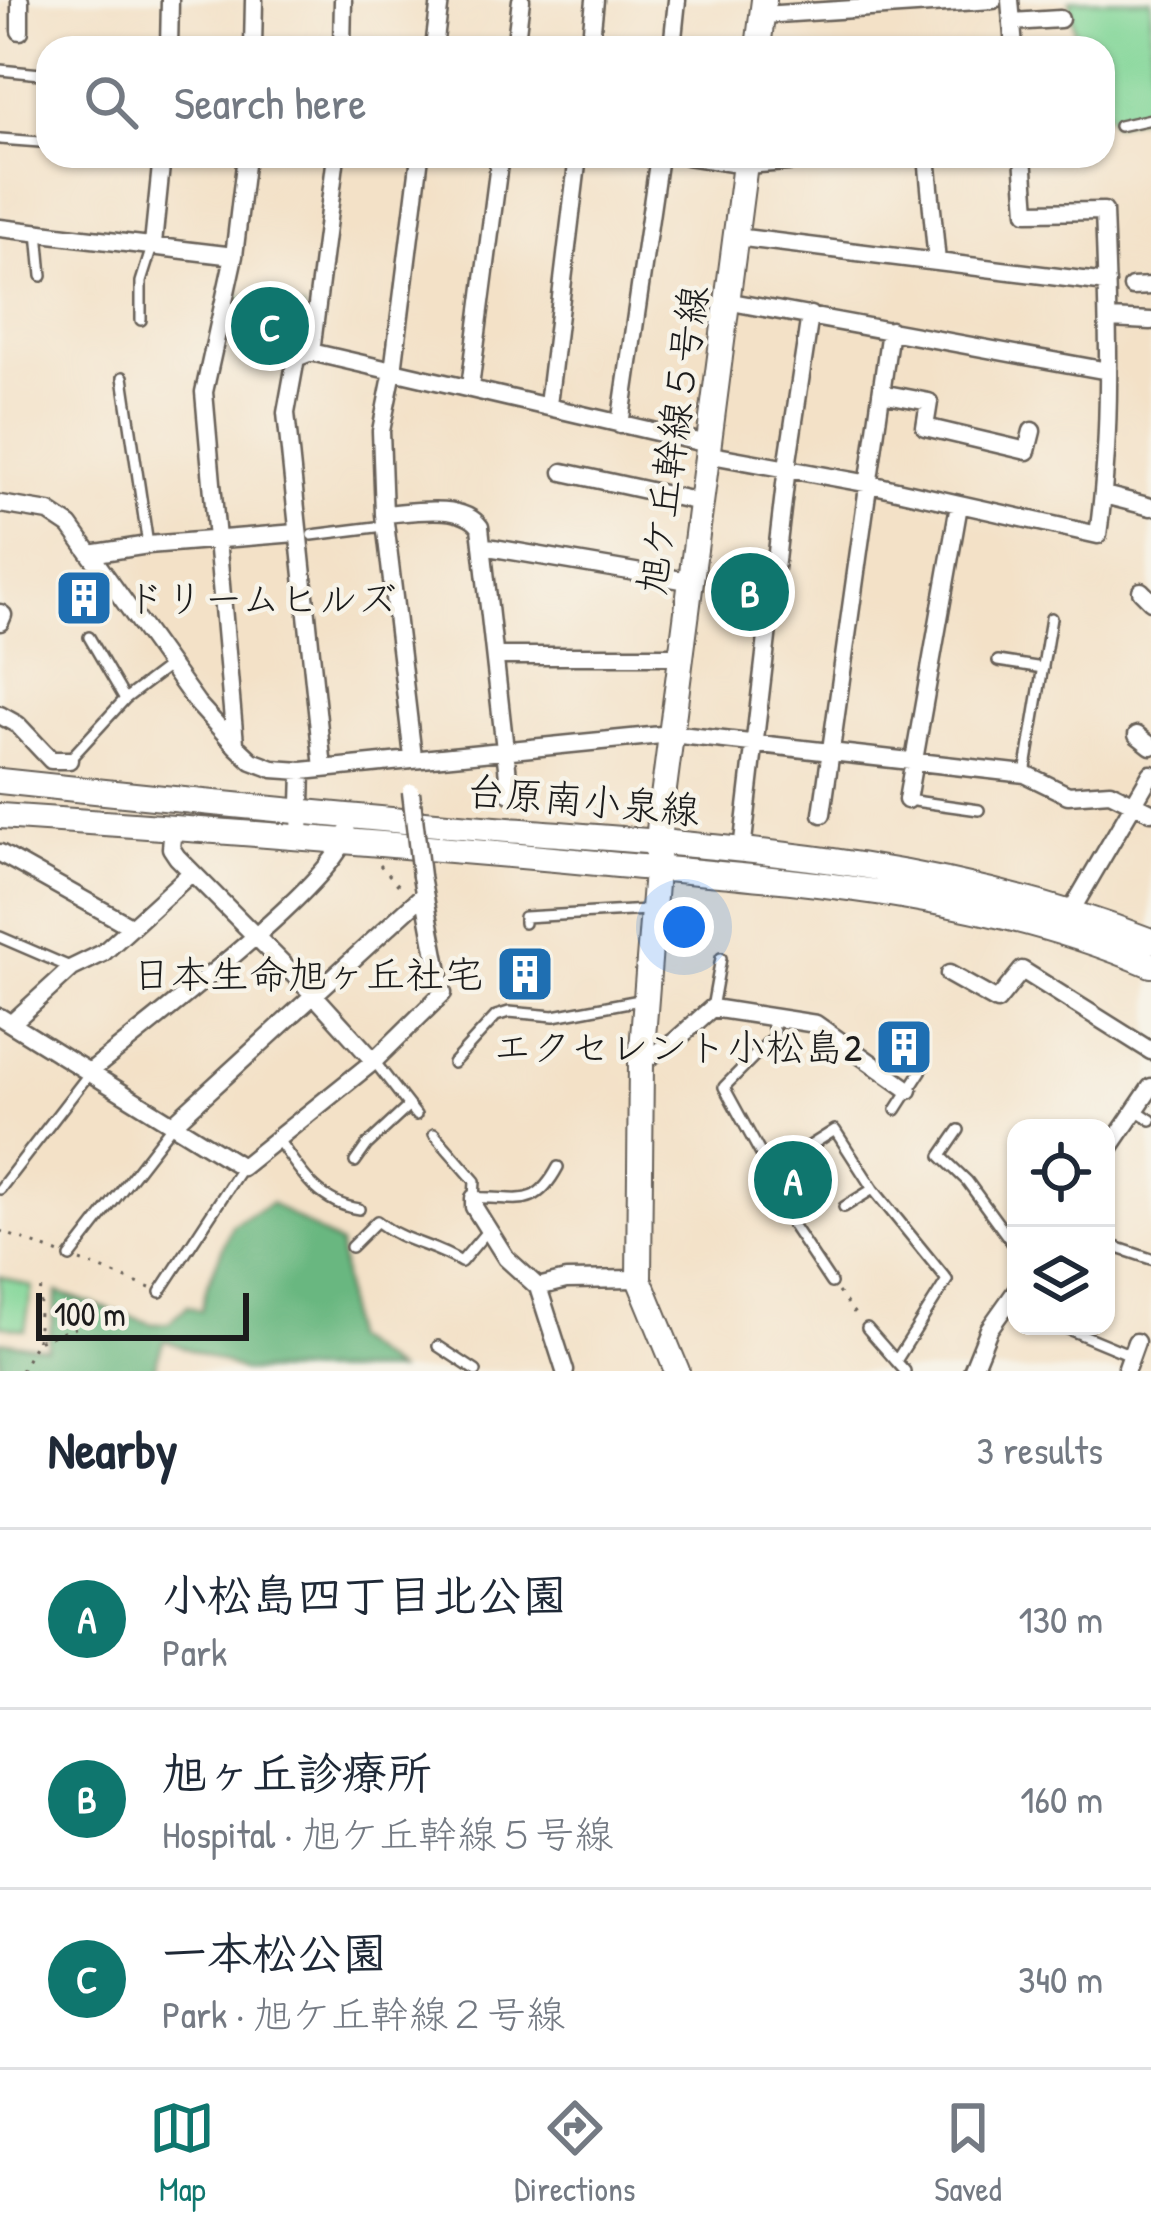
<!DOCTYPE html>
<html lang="en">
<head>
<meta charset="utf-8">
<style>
	body { margin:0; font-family:"Patrick Hand","Klee One",sans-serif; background:#f6f6f7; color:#1f2937 }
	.controls { position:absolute; right:36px; bottom:36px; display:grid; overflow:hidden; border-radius:24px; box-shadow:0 3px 9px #0004 }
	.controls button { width:108px; height:108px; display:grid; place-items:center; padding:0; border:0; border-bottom:3px solid #e0e1e3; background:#fff; color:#1f2937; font:60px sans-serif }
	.scale { position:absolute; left:36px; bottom:30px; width:213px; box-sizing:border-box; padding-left:12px; border:6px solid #1c1c1c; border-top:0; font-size:33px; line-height:42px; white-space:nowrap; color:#1c1c1c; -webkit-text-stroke:9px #f7f3e8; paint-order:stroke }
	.you { position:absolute; left:684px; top:927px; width:42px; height:42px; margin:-30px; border:9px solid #fff; border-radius:50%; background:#1a73e8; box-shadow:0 0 0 18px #1a73e833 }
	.badge { display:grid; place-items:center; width:78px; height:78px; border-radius:50%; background:#0f766e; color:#fff; font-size:39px; font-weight:700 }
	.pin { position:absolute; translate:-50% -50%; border:6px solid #fff; box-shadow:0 3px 12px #0006 }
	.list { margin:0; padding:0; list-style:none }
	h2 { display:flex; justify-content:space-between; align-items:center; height:156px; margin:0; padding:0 48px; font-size:51px }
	h2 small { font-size:39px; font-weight:400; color:#747a83 }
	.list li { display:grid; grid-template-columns:78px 1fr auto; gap:36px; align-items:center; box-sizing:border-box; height:180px; padding:0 48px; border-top:3px solid #e0e1e3 }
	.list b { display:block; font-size:45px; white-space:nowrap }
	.list p { margin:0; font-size:39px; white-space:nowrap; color:#747a83 }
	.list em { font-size:39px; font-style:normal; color:#747a83 }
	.icon { flex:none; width:66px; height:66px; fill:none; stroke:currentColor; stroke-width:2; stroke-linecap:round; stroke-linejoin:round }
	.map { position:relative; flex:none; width:1151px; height:1371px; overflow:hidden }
	.search { position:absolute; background:#fff; box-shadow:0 3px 9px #0004; left:36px; right:36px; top:36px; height:132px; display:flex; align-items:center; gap:30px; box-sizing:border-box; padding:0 42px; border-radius:36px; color:#747a83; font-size:45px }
	.sheet { height:696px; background:#fff }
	nav { display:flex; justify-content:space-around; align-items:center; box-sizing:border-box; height:168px; border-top:3px solid #e0e1e3; background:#fff; font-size:33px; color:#747a83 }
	nav a { display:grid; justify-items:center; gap:6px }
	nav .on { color:#0f766e }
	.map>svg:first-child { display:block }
	.green { fill:#82d698; stroke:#4f795a; stroke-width:3 }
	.forest { fill:#69b780; stroke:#426a4e; stroke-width:3 }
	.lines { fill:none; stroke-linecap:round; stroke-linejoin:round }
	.lane-casing { stroke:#676158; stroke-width:14 }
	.street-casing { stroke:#676158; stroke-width:21 }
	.secondary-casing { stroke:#676158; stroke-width:28 }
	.path { stroke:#676158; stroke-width:3; stroke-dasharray:3 9; stroke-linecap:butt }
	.lane { stroke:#fff; stroke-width:9 }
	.street { stroke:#fff; stroke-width:16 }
	.secondary { stroke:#fff; stroke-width:24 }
	.street-bridge-casing { stroke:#676158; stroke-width:21; stroke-linecap:butt }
	.street-bridge { stroke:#fff; stroke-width:16 }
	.labels { text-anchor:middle; stroke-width:9; stroke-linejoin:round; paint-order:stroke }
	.street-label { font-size:39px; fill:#1c1c1c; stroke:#f7f3e8 }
	.poi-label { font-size:39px; fill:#1c1c1c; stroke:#f7f3e8; text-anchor:end }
</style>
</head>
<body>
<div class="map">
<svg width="1151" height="1371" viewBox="0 0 1151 1371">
	<rect width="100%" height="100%" fill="#f7f3e8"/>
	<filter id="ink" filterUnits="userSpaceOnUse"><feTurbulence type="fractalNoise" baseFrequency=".00833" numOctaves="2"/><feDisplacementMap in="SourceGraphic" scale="24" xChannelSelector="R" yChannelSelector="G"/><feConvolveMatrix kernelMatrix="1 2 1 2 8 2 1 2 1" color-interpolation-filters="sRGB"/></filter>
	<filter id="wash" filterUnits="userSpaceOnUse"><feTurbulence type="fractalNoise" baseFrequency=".004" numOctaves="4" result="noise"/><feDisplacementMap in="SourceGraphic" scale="48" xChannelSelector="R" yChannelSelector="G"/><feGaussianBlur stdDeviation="2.7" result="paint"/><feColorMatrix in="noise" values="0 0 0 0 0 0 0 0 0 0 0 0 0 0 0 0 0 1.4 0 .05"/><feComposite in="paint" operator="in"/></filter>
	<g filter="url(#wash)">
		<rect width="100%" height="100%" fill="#f3e1c7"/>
		<path class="green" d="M1070 0H1151V114L1114 124 1103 108V48H1077Z
			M225 293 305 309 302 345 285 356 251 350 252 331 218 321Z
			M0 1276 32 1287 25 1330 0 1325Z"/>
		<path class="forest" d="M271 1203 340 1245 349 1338 396 1371H245L164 1340 153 1371H0V1341L47 1348 57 1292 153 1324 169 1323 188 1306 201 1311 207 1286 232 1225Z"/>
	</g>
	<g filter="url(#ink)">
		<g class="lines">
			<g class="lane-casing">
				<path id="lane" d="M0 70 41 74
					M1119 126 1151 119
					M0 139 40 142
					M38 232 42 276
					M141 320V282L153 244
					M123 377 148 545
					M312 535 384 526
					M89 637 125 699
					M998 661 1043 668
					M69 760 125 699 170 665
					M1025 774 1051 618
					M907 800 979 810
					M524 923V917L648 910
					M0 937 72 968
					M712 1008 721 958
					M770 1018 775 1035 724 1087 770 1171 835 1130 873 1189 947 1280 896 1361 905 1371
					M374 1061 416 1115
					M453 1063 496 1016 509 1012 554 1016 645 999
					M896 1110 923 1068
					M1136 1110 1151 1120
					M959 1130 941 1156 967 1181 1016 1248
					M434 1134 475 1181 474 1198C517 1196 534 1212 558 1167
					M279 1141C301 1173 319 1203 359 1209
					M355 1162 367 1145 409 1106
					M770 1171 783 1211 831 1283
					M0 1189 92 1070
					M844 1207 873 1189
					M1106 1244 1151 1259
					M351 1247 377 1221C402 1242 433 1244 461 1262L488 1230
					M70 1257 173 1124
					M160 1292 242 1167
					M1061 1326 1131 1355
					M867 1328 896 1361
					M438 1346 476 1371"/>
			</g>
			<g class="street-casing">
				<path id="street" d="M1010 0 1014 48
					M762 15 993 0
					M1012 22 1060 19
					M20 31V0
					M169 48 170 0
					M253 48 254 0
					M342 48 343 0
					M434 48 440 0
					M515 48 521 0
					M590 48 595 0
					M672 48 677 0
					M336 156 311 352 708 444
					M687 156 745 165 871 156
					M927 156 937 262
					M0 228 234 256
					M736 237 1107 283
					M153 244 162 156
					M1132 287 1151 286
					M726 301 1108 371
					M1109 319 1151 321
					M311 352 296 358 286 413 323 768
					M470 387 500 156
					M881 393 929 402 925 427 1027 451 1032 431
					M548 405 578 156
					M620 425 659 156
					M706 454 870 484 1098 535C1113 428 1108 319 1104 211L1027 212 1023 156
					M563 472 700 502
					M1104 495 1151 507
					M0 504 49 512 70 526 197 703 236 746 252 761 273 769 302 771 671 734 1025 774 1068 795 1110 792 1151 812
					M384 514C412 512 462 502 480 527L510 794
					M482 546 688 581
					M90 554 148 545 296 533
					M1141 591 1151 601
					M0 613 3 615 0 622
					M495 656H679
					M0 715 18 725 51 760H69
					M1137 735 1151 746
					M235 743 204 392 234 256 246 156
					M413 757 384 514 381 431 393 371 420 156
					M907 800 959 505
					M822 814 890 330
					M173 827 171 848 177 857 315 996 374 1061
					M300 836 302 771
					M742 850 787 467 810 315
					M0 853 132 927
					M1071 911 1151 774
					M949 974 997 1001 1022 970 1151 1051
					M0 1017 242 1167 374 1061 443 993 421 876
					M13 1022 72 968 103 953 192 872
					M641 1062 674 1042 712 1008 816 1024 909 1090
					M92 1070C139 1031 339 881 347 832
					M175 1122 422 896
					M1106 1153 1151 1087
					M474 1198V1207L506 1258 538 1287 566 1280 639 1279
					M538 1287 565 1371
					M1127 1367 1136 1342
					M972 1371 989 1329 1016 1291"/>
			</g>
			<g class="secondary-casing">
				<path id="secondary" d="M758 48 764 0
					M0 781C169 799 338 816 508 830 731 848 940 858 1151 941
					M0 816C203 829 405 845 608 864 793 881 978 891 1151 965
					M677 1371 639 1279 641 1062 660 820 746 156"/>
			</g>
			<path class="path" d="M380 865 403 890
				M0 1231 60 1254
				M80 1261 150 1288
				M838 1292 858 1318
				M37 1340 41 1286
				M21 1371 37 1341 84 1325 98 1305"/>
			<use href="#lane" class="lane"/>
			<use href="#street" class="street"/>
			<use href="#secondary" class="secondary"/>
			<g class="street-bridge-casing">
				<path id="street-bridge" d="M411 792 421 876"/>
			</g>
			<use href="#street-bridge" class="street-bridge"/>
		</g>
	</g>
	<defs>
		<g id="building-square" transform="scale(3)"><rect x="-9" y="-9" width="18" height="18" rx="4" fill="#1f6fb2" stroke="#f7f3e8"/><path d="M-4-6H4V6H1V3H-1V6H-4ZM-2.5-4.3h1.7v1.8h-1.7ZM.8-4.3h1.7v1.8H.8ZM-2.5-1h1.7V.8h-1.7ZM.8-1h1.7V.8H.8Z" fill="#fff"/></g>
	</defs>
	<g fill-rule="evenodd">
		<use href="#building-square" x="84" y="598"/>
		<use href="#building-square" x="525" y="974"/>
		<use href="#building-square" x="904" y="1047"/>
	</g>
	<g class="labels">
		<g class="street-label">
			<text transform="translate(672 440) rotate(-82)" y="14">旭ケ丘幹線５号線</text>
			<text transform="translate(583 800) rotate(5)" y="14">台原南小泉線</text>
		</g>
		<g class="poi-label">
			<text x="126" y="612" text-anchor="start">ドリームヒルズ</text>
			<text x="483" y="988">日本生命旭ヶ丘社宅</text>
			<text x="862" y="1061">エクセレント小松島2</text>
		</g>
	</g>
</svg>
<div class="controls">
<button><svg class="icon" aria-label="locate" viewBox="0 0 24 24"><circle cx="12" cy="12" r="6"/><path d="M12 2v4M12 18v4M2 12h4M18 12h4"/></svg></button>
<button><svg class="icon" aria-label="layers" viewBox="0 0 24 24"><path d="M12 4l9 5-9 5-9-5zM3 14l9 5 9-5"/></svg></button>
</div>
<div class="scale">100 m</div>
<div class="you"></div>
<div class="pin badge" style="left:793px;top:1180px">A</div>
<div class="pin badge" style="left:750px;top:592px">B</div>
<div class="pin badge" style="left:270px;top:326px">C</div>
<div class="search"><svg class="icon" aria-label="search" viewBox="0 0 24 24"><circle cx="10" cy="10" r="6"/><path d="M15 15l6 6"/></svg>Search here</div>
</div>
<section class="sheet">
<h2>Nearby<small>3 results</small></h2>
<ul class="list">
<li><span class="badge">A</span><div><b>小松島四丁目北公園</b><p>Park</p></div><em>130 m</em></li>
<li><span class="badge">B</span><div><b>旭ヶ丘診療所</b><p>Hospital · 旭ケ丘幹線５号線</p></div><em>160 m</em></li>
<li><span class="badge">C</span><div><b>一本松公園</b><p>Park · 旭ケ丘幹線２号線</p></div><em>340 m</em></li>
</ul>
</section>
<nav>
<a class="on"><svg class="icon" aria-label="map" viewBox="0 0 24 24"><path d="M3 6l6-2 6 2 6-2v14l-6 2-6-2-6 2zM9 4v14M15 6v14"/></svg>Map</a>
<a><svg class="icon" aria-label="directions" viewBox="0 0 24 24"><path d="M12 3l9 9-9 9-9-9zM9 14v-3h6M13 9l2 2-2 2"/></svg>Directions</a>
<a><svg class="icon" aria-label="saved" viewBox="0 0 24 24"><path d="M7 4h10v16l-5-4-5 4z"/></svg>Saved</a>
</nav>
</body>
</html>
